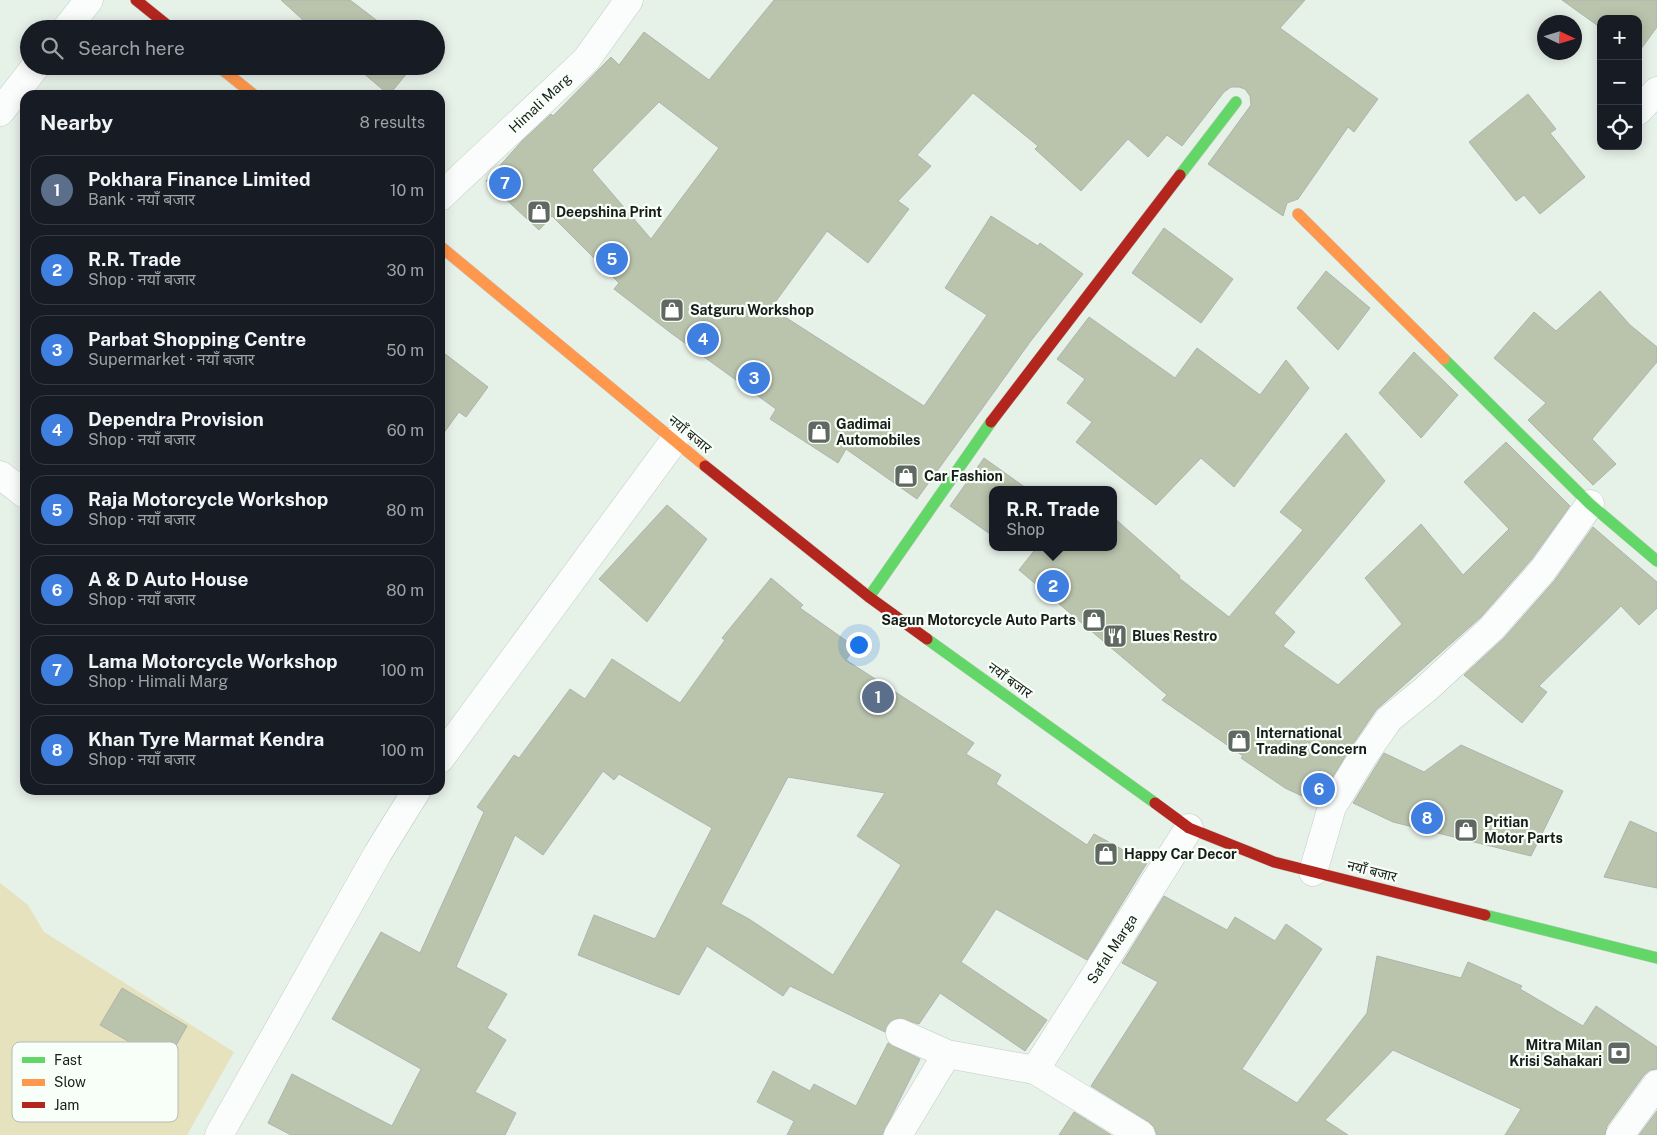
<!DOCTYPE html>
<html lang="en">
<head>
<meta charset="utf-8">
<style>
	body { margin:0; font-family:"Public Sans","Noto Sans Devanagari",sans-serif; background:#20242c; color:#f1f3f6 }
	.controls { position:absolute; right:15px; top:15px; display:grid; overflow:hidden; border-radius:10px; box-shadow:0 2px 12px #0003 }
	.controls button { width:45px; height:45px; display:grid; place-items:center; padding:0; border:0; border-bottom:1px solid #363941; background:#171b24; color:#f1f3f6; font:25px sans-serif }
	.compass { position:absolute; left:1537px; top:15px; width:45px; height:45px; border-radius:50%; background:#171b24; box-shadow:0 2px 12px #0003; rotate:94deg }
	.you { position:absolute; left:858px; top:644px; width:18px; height:18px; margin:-12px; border:4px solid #fff; border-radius:50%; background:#1a73e8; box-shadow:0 0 0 8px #1a73e833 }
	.badge { display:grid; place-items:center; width:32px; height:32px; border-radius:50%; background:#ea580c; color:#fff; font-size:16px; font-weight:700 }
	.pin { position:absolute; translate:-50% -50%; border:2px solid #fff; box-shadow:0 1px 5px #0006 }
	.popup { position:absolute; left:989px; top:486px; width:128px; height:65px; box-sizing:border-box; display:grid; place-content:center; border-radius:10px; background:#171b24; filter:drop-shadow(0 1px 4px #0005); font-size:16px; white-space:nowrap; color:#9ea1a6 }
	.popup b { font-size:19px; color:#f1f3f6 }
	.popup::after { content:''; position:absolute; left:50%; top:100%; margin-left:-10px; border:10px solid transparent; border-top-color:#171b24 }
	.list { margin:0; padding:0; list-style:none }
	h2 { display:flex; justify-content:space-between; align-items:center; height:65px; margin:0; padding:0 20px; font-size:21px }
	h2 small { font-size:16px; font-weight:400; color:#9ea1a6 }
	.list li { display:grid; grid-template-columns:32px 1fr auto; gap:15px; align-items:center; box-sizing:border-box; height:70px; margin:0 10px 10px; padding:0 10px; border:1px solid #363941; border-radius:15px }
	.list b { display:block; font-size:19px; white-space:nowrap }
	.list p { margin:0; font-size:16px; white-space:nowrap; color:#9ea1a6 }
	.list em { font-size:16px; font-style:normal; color:#9ea1a6 }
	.icon { flex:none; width:28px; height:28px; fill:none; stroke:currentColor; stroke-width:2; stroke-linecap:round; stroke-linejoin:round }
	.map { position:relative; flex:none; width:1657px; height:1135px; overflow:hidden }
	.search { position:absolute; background:#171b24; box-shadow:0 2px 12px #0003; left:20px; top:20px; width:425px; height:55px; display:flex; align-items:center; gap:12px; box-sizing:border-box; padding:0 18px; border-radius:28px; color:#9ea1a6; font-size:19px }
	.panel { position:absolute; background:#171b24; box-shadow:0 2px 12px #0003; left:20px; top:90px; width:425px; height:705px; border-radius:15px }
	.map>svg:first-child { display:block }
	.green { fill:#e7e2be }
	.building { fill:#bac4ad; stroke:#aeb4ad; fill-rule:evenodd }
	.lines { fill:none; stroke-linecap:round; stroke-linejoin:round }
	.street-casing { stroke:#c2cbc4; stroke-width:29 }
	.fast-casing { stroke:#c2cbc4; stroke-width:12 }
	.slow-casing { stroke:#c2cbc4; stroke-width:12 }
	.jam-casing { stroke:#c2cbc4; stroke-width:12 }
	.street { stroke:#fbfdfc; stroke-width:28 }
	.fast { stroke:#63d668; stroke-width:11 }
	.slow { stroke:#ff974d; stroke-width:11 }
	.jam { stroke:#b3261e; stroke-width:11 }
	.labels { text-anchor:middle; stroke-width:4.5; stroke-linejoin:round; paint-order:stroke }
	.street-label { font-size:14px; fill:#171e19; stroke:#f7fff8 }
	.poi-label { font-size:14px; font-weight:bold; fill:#171e19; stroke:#f7fff8; text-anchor:start }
	.key { fill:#f7fff8; stroke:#b4bcb5; stroke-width:1 }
	.key-label { font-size:14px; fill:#171e19 }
</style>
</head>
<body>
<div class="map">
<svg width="1657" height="1135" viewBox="0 0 1657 1135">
	<rect width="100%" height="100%" fill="#e6f1e8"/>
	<path class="green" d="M0 883 28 905 44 932 234 1052 187 1135H0Z"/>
	<path class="building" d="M281 0H350L388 29H313Z
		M774 0H1305L1280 28 1378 99 1354 132 1348 127 1298 199 1287 203 1283 216 1208 164 1251 105 1250 96 1245 89 1239 87H1231L1224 92 1182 146 1167 135 1148 157 1128 139 1081 191 1035 149 1038 146 973 93 917 155 931 166 898 201 909 209 868 263 827 231 771 308 924 406 987 315 945 288 991 216 1038 246 1040 243 1083 274 1030 342 917 499 846 449 838 463 770 419 776 409 671 333 614 289 619 283 552 216 539 230 486 181 522 141 551 114 553 116 611 57 619 65 644 32 709 80ZM659 102 719 148 651 239 592 170Z
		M1562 0H1657V27L1638 53V19H1601V28Z
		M355 66H413L389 95Z
		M1528 94 1556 129 1550 133 1585 177 1540 214 1524 195 1516 201 1469 142Z
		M1164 228 1233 279 1201 323 1132 273Z
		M1326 271 1370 308 1338 350 1297 308Z
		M1600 291 1630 325 1657 347V362L1592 439 1616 464 1593 485 1528 420 1546 403 1494 358 1534 312 1556 331Z
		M1089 317 1175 378 1197 348 1260 395 1286 360 1309 388 1234 487 1201 458 1156 505 1076 442 1092 422 1067 403 1085 379 1057 359Z
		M440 350 488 387 466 417 459 412 440 438Z
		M1414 352 1458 395 1421 438 1379 393Z
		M1346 433 1385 481 1274 613 1295 632 1283 646 1338 685 1402 624 1365 578 1421 524 1463 575 1509 529 1464 482 1506 442 1570 506 1531 560 1481 617 1376 710 1351 747 1317 803 1285 788 1241 758 1243 756 1162 700 1167 695 1019 570 1037 547H1113V517L1180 576 1179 578 1229 617 1303 530 1280 512Z
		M984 458 1026 488 1025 490H993V536L950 506Z
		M667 505 707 539 647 622 599 579Z
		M1593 527 1657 582V608L1639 625 1621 606 1539 686 1547 692 1522 723 1464 675 1504 638 1555 580Z
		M771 578 803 605 800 608 855 647 846 660 974 743 966 754 1001 775 996 784 1087 845 1094 834 1147 863 1087 960 996 909 961 962 1047 1020 1025 1051 940 993 919 1024 898 1018 890 1021 885 1032 790 986 783 996 707 946 679 995 578 955 594 915 655 939 712 828 619 774 614 780 603 771 543 855 515 835 456 967 507 994 487 1028 506 1040 475 1092 516 1113 505 1135H291L268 1123 292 1074 392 1126 421 1069 332 1019 381 932 420 953 484 812 477 807 514 755 519 758 570 689 585 699 612 659 680 703 725 640 722 638ZM788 777 885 793 857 836 901 865 833 975 749 919 721 904Z
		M1461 745 1563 791 1531 856 1393 822 1353 803 1384 753 1424 772Z
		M1630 821 1657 833V888L1604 877Z
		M1164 896 1227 930 1235 917 1275 941 1286 924 1322 949 1242 1069 1297 1103 1367 1013 1377 956 1461 978 1468 962 1522 986 1520 989 1583 1026 1596 1006 1657 1047V1069L1650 1070 1644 1075 1607 1126 1605 1135H1505L1521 1109 1393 1050 1325 1120 1348 1135H1157L1154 1127 1149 1122 1091 1086 1158 982 1122 963Z
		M122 988 187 1026 166 1063 100 1025Z
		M888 1043 920 1059 882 1135H787L794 1121 757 1102 773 1071 810 1091 814 1084 856 1106Z
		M1657 1111V1135H1639Z
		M1074 1112 1111 1135H1059Z"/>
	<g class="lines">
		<g class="street-casing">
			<path id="street" d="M66 29 89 0
				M1638 111 1657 91
				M0 112 36 66
				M440 197 586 60 629 0
				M0 475 25 494
				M440 759 674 441
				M1313 872 1332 807 1364 755 1389 719 1426 689 1492 628 1543 570 1590 504
				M900 1033 947 1054 1035 1070 1141 1135
				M1035 1070 1189 828
				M219 1135 378 853 417 790
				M898 1135 947 1054
				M1620 1135 1657 1084"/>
		</g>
		<g class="fast-casing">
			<path id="fast" d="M1180 175 1236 102
				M1444 359 1590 504 1657 561
				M869 597 991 422
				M927 639 1155 803
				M1485 915 1657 958"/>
		</g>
		<g class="slow-casing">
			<path id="slow" d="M218 66 254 95
				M1298 214 1444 359
				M440 246 705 466"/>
		</g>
		<g class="jam-casing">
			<path id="jam" d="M136 0 172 29
				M991 422 1180 175
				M705 466 869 597 927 639
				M1155 803 1189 828 1274 862 1485 915"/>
		</g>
		<use href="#street" class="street"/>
		<use href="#fast" class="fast"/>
		<use href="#slow" class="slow"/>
		<use href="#jam" class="jam"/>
	</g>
	<defs>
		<g id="shop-square" transform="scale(1.25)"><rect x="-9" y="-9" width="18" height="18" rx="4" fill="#5f6861" stroke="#f7fff8"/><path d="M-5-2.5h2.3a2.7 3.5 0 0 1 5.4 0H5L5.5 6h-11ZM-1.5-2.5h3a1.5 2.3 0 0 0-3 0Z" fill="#fff"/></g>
		<g id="restaurant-square" transform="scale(1.25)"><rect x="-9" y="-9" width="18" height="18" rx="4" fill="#5f6861" stroke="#f7fff8"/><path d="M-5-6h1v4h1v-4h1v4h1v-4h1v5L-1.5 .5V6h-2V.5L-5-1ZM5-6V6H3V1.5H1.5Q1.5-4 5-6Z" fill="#fff"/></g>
		<g id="bank-square" transform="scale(1.25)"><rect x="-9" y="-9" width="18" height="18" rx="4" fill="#5f6861" stroke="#f7fff8"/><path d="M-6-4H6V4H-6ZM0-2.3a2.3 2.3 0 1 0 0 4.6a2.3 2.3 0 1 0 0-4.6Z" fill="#fff"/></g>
	</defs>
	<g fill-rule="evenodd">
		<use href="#shop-square" x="539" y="212"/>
		<use href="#shop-square" x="672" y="310"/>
		<use href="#shop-square" x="819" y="432"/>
		<use href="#shop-square" x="906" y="476"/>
		<use href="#shop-square" x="1094" y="620"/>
		<use href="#restaurant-square" x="1115" y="636"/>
		<use href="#shop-square" x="1239" y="741"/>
		<use href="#shop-square" x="1466" y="830"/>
		<use href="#shop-square" x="1106" y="854"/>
		<use href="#bank-square" x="1619" y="1053"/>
	</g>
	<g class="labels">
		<g class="street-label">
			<text transform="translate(540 103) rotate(-43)" y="5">Himali Marg</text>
			<text transform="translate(690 434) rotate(39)" y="5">नयाँ बजार</text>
			<text transform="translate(1010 680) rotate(36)" y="5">नयाँ बजार</text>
			<text transform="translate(1372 871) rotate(14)" y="5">नयाँ बजार</text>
			<text transform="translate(1112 949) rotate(-57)" y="5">Safal Marga</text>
		</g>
		<g class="poi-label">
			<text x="556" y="217">Deepshina Print</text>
			<text x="690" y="315">Satguru Workshop</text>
			<text x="836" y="429">Gadimai<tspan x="836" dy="16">Automobiles</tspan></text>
			<text x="924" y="481">Car Fashion</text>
			<text x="1076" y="625" text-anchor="end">Sagun Motorcycle Auto Parts</text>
			<text x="1132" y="641">Blues Restro</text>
			<text x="1256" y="738">International<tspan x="1256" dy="16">Trading Concern</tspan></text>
			<text x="1484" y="827">Pritian<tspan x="1484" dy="16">Motor Parts</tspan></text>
			<text x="1124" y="859">Happy Car Decor</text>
			<text x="1602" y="1050" text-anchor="end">Mitra Milan<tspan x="1602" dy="16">Krisi Sahakari</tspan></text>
		</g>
	</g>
	<rect x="12" y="1042" width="166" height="80" rx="8" class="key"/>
	<rect x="22" y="1057" width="23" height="6" fill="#63d668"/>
	<rect x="22" y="1079" width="23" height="7" fill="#ff974d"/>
	<rect x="22" y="1102" width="23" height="6" fill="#b3261e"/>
	<g class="key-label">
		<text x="54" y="1065">Fast</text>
		<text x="54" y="1087">Slow</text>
		<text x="54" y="1110">Jam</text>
	</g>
</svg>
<div class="controls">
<button>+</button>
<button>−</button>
<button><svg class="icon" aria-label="locate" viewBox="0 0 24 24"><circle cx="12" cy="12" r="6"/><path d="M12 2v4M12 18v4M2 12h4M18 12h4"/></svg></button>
</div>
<svg class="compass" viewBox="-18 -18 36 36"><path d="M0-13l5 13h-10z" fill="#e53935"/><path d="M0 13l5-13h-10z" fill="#9ea1a6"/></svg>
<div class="you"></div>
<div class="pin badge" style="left:878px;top:697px;background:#5c6f8a">1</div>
<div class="pin badge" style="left:1053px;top:586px;background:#3f7fe0">2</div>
<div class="popup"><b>R.R. Trade</b>Shop</div>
<div class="pin badge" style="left:754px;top:378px;background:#3f7fe0">3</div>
<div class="pin badge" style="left:703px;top:339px;background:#3f7fe0">4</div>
<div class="pin badge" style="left:612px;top:259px;background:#3f7fe0">5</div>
<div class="pin badge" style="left:1319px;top:789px;background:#3f7fe0">6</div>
<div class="pin badge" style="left:505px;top:183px;background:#3f7fe0">7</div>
<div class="pin badge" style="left:1427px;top:818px;background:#3f7fe0">8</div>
<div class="search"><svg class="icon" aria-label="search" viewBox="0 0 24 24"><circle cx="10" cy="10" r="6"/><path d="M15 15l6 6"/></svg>Search here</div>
<section class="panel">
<h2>Nearby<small>8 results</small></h2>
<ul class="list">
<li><span class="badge" style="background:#5c6f8a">1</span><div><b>Pokhara Finance Limited</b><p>Bank · नयाँ बजार</p></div><em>10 m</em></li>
<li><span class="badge" style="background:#3f7fe0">2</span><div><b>R.R. Trade</b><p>Shop · नयाँ बजार</p></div><em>30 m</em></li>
<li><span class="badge" style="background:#3f7fe0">3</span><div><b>Parbat Shopping Centre</b><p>Supermarket · नयाँ बजार</p></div><em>50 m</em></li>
<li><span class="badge" style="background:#3f7fe0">4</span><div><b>Dependra Provision</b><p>Shop · नयाँ बजार</p></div><em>60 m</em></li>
<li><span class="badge" style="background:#3f7fe0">5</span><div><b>Raja Motorcycle Workshop</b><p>Shop · नयाँ बजार</p></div><em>80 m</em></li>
<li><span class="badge" style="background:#3f7fe0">6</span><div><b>A &amp; D Auto House</b><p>Shop · नयाँ बजार</p></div><em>80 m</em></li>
<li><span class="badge" style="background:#3f7fe0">7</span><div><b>Lama Motorcycle Workshop</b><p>Shop · Himali Marg</p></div><em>100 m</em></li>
<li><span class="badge" style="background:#3f7fe0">8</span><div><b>Khan Tyre Marmat Kendra</b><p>Shop · नयाँ बजार</p></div><em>100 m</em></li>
</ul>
</section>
</div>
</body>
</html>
